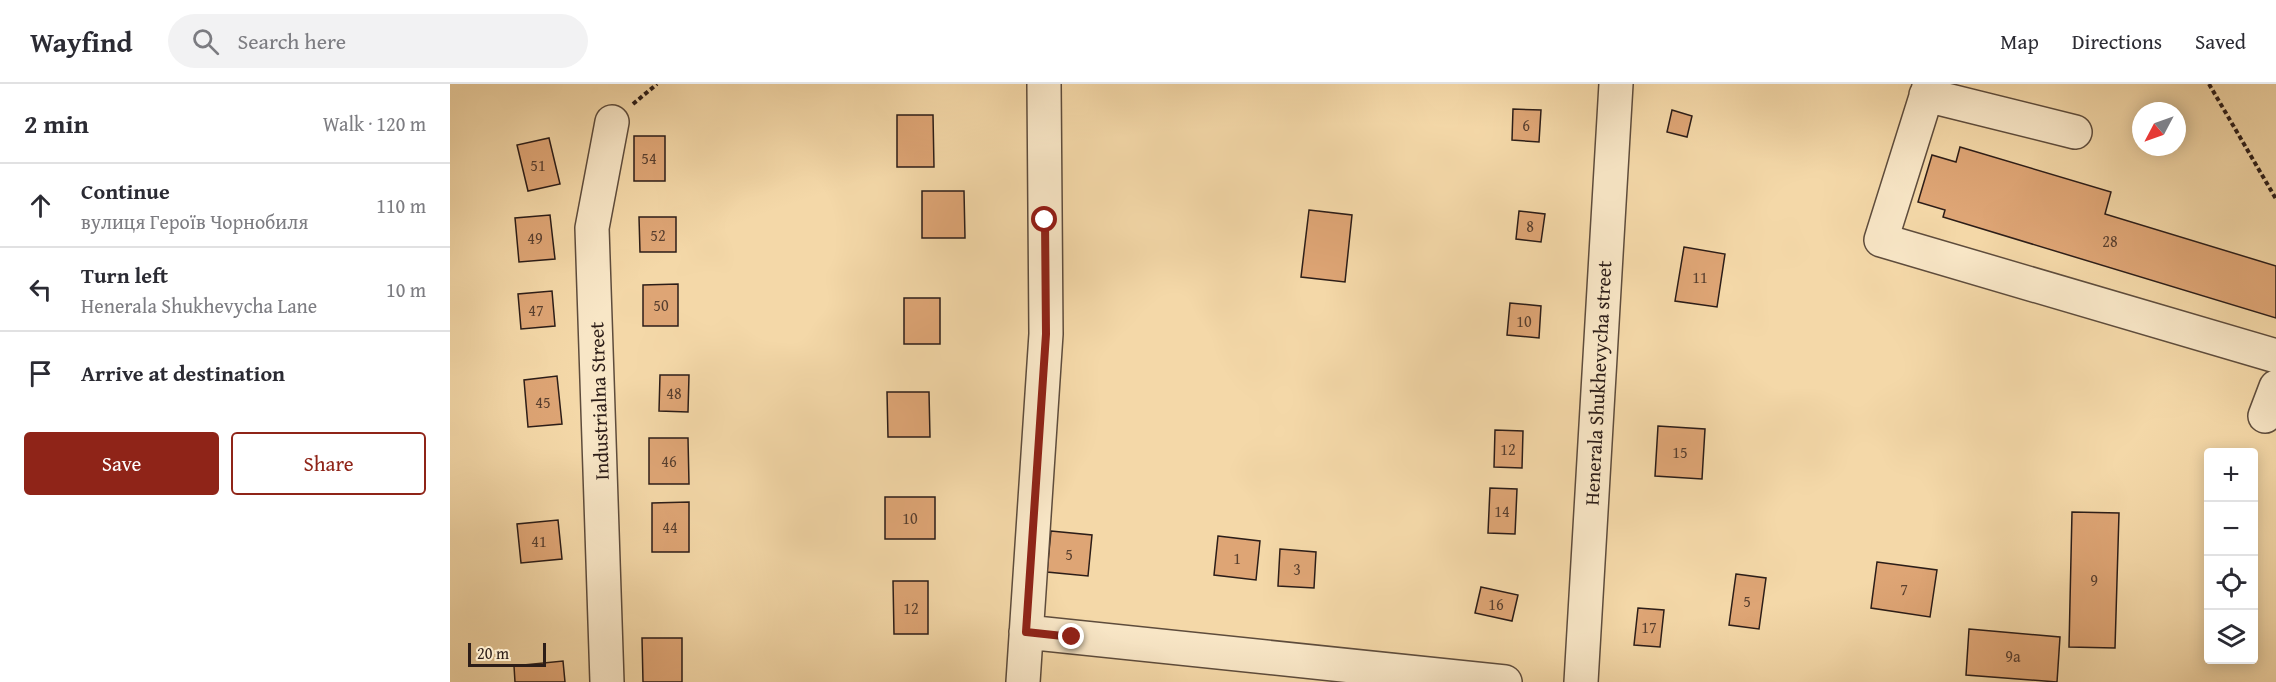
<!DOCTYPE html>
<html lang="en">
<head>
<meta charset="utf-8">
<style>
	body { margin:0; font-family:"Gentium Book Plus",serif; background:#f2f2f3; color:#2b2b33 }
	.controls { position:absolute; right:18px; bottom:18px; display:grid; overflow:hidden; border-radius:6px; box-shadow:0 3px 15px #0003 }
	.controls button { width:54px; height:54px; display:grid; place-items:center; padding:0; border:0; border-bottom:2px solid #e1e1e2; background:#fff; color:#2b2b33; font:30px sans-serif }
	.compass { position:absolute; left:1682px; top:18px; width:54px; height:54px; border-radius:50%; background:#fff; box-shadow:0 3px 15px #0003; rotate:229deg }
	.scale { position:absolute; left:18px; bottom:15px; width:78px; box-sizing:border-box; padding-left:6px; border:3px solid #2c1d18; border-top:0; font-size:16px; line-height:21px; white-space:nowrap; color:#2c1d18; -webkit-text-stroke:4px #f8e6c6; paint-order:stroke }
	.stop { position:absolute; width:18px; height:18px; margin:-14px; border:4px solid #8f2418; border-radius:50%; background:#fff }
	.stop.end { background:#8f2418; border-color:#fff; box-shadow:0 2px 6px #0008 }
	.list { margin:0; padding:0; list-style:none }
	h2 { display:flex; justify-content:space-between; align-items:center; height:78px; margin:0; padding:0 24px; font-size:26px }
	h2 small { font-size:20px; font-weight:400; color:#7c7c81 }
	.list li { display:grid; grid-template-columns:39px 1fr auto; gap:18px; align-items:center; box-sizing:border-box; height:84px; padding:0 24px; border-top:2px solid #e1e1e2 }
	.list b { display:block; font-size:22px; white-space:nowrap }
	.list p { margin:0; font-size:20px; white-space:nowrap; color:#7c7c81 }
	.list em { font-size:20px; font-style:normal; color:#7c7c81 }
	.actions { display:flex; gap:12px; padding:18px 24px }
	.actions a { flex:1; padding:14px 0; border:2px solid #8f2418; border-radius:6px; text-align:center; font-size:21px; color:#8f2418 }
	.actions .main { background:#8f2418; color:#fff }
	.icon { flex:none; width:33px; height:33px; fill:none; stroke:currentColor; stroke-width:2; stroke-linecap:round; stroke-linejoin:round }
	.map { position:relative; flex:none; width:1826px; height:598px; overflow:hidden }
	header { display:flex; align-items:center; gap:36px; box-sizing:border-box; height:84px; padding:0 30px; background:#fff; border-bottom:2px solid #e1e1e2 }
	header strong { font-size:28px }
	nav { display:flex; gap:33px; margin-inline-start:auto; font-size:21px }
	.search { width:420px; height:54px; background:#f2f2f3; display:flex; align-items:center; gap:15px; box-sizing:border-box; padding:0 21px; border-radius:33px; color:#7c7c81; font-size:22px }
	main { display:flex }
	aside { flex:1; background:#fff }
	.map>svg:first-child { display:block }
	.building { fill:#dea575; stroke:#2c1d18; stroke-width:1.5 }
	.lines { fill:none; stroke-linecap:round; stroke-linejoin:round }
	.minor-casing { stroke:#5e4c3c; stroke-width:36 }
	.path { stroke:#2c1d18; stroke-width:4; stroke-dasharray:4.5 3; stroke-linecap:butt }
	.minor { stroke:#f8e6c6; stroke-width:33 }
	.route { stroke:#8f2418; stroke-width:8 }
	.labels { text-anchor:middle; stroke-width:6; stroke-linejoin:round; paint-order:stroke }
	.number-label { font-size:16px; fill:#583f2f }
	.street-label { font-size:20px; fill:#2c1d18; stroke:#f8e6c6 }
</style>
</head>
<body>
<header>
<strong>Wayfind</strong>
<div class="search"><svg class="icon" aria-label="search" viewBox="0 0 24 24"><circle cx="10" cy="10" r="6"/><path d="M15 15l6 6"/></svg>Search here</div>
<nav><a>Map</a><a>Directions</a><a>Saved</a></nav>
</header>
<main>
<aside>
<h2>2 min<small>Walk · 120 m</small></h2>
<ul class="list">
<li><svg class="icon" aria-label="ahead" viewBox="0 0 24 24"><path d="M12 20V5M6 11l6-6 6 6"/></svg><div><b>Continue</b><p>вулиця Героїв Чорнобиля</p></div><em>110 m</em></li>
<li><svg class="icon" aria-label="left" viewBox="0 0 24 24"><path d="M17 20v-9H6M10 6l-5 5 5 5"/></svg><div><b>Turn left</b><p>Henerala Shukhevycha Lane</p></div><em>10 m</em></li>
<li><svg class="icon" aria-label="arrive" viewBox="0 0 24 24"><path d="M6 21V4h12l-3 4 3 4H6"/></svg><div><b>Arrive at destination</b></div></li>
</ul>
<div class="actions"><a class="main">Save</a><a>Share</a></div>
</aside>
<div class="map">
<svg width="1826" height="598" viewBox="0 0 1826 598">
	<rect width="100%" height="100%" fill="#f4d8a8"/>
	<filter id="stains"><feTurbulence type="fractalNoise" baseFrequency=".00333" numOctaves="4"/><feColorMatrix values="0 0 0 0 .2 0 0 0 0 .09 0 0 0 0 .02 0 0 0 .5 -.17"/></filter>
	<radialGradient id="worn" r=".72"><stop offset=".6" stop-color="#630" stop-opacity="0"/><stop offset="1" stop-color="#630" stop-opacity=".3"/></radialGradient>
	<path class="building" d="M1063 25 1091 26 1089 58 1062 56Z
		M1222 26 1242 32 1237 53 1217 48Z
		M447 31H483L484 83H447Z
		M184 52H215V97H184Z
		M99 54 110 100 78 107 67 61Z
		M1510 63 1661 108 1655 130 1826 182V234L1493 133 1495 126 1468 118 1482 71 1506 78Z
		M472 107H514L515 154H472Z
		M859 126 902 131 895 198 851 193Z
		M1069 127 1095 130 1091 158 1066 155Z
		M100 131 105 175 69 178 65 134Z
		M189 133H226V168H190Z
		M1234 163 1275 170 1267 223 1225 217Z
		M228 200V242H193V201Z
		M102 207 105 242 71 245 68 210Z
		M454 214H490V260H454Z
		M1060 219 1091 222 1089 254 1057 251Z
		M210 291H239L238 328 209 327Z
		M107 292 112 340 78 343 74 296Z
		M437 308H479L480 353H438Z
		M1208 342 1255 345 1252 395 1205 392Z
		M1045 346 1073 347 1072 384 1044 383Z
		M199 354H238L239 400H199Z
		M1040 404 1067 405 1065 450 1038 449Z
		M435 413H485V455H435Z
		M239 418V468H202V419Z
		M1622 428 1669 429 1665 564 1619 563Z
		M108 436 112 475 71 479 67 440Z
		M601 447 642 451 638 492 597 488Z
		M768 452 810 457 806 496 764 491Z
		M830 465 866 468 864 504 828 502Z
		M1427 478 1487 486 1480 533 1421 524Z
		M1286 490 1316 494 1309 545 1279 541Z
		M443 497H478V550H444Z
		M1031 503 1068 511 1062 537 1025 529Z
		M1188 524 1214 526 1210 563 1184 561Z
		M1519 545 1610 553 1607 598 1516 591Z
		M192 554H232V598H193Z
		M113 577 115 598H65L64 582Z"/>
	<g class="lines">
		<g class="minor-casing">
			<path id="minor" d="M1480 0 1431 156 1826 272
				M1476 11 1625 48
				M1815 332 1826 303
				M576 548 1055 598
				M157 598 142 144 162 38
				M573 598 596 250 594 0
				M1131 598 1166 0"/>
		</g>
		<path class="path" d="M1759 0 1826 115
			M183 20 207 0"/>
		<use href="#minor" class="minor"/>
	</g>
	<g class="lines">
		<path class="route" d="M595 136 596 250 576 548 622 553"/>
	</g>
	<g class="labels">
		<g class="number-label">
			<text x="1076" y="47">6</text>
			<text x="199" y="80">54</text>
			<text x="88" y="87">51</text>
			<text x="1080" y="148">8</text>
			<text x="208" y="157">52</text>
			<text x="85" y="160">49</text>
			<text x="1660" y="163">28</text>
			<text x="1250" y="199">11</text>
			<text x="211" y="227">50</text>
			<text x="86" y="232">47</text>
			<text x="1074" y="243">10</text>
			<text x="224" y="315">48</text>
			<text x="93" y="324">45</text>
			<text x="1058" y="371">12</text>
			<text x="1230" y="374">15</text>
			<text x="219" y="383">46</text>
			<text x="1052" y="433">14</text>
			<text x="460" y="440">10</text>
			<text x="220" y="449">44</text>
			<text x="89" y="463">41</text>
			<text x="619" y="476">5</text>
			<text x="787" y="480">1</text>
			<text x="847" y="491">3</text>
			<text x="1644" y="502">9</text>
			<text x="1454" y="511">7</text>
			<text x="1297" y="523">5</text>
			<text x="1046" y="526">16</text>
			<text x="461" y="530">12</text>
			<text x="1199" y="549">17</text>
			<text x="1563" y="578">9а</text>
		</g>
		<g class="street-label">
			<text transform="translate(1148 299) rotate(-87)" y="7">Henerala Shukhevycha street</text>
			<text transform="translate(149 317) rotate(-92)" y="7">Industrialna Street</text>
		</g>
	</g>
	<rect width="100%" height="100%" filter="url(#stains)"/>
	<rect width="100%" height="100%" fill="url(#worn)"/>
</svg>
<div class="controls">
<button>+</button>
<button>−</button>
<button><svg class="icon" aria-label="locate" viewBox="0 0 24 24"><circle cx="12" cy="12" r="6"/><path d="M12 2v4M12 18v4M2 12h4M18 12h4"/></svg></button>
<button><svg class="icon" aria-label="layers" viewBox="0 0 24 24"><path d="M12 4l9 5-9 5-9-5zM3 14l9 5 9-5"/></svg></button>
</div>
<svg class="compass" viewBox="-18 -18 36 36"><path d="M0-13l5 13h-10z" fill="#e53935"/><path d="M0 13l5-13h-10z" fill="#7c7c81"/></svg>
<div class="scale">20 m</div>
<div class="stop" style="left:595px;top:136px"></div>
<div class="stop end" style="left:622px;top:553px"></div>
</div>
</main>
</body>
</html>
